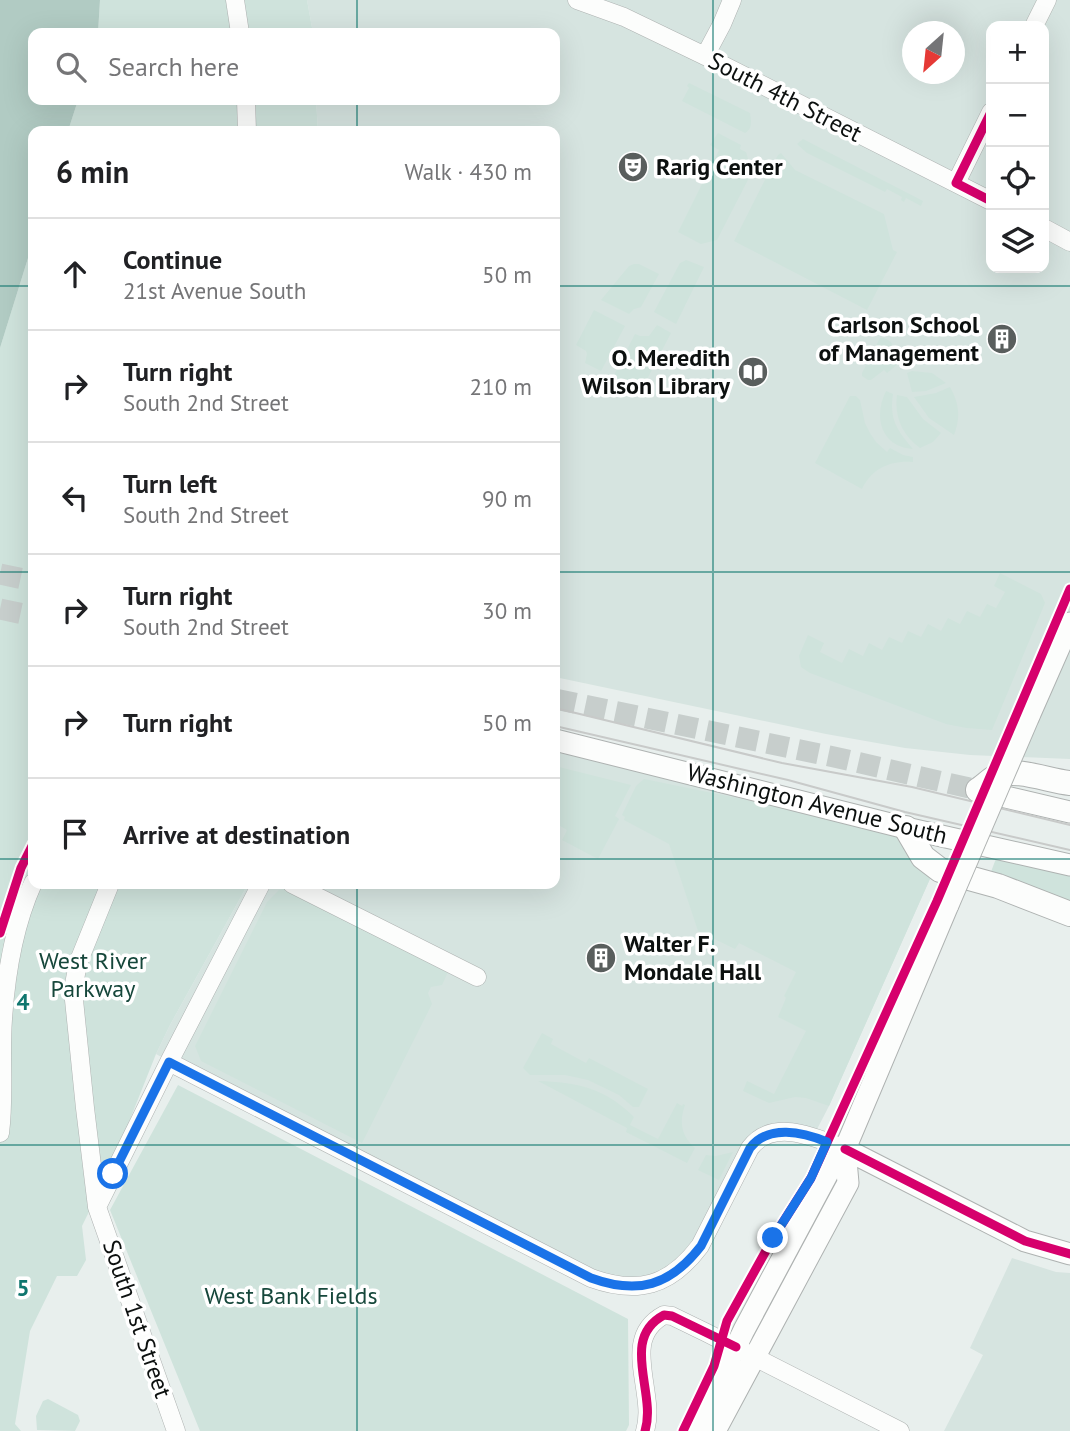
<!DOCTYPE html>
<html lang="en">
<head>
<meta charset="utf-8">
<style>
	body { margin:0; font-family:"PT Sans",sans-serif; background:#f2f2f2; color:#202124 }
	.controls { position:absolute; right:21px; top:21px; display:grid; overflow:hidden; border-radius:14px; box-shadow:0 7px 28px #0002 }
	.controls button { width:63px; height:63px; display:grid; place-items:center; padding:0; border:0; border-bottom:2px solid #e0e0e0; background:#fff; color:#202124; font:35px sans-serif }
	.compass { position:absolute; left:902px; top:21px; width:63px; height:63px; border-radius:50%; background:#fff; box-shadow:0 7px 28px #0002; rotate:207deg }
	.stop { position:absolute; width:21px; height:21px; margin:-16px; border:5px solid #1a73e8; border-radius:50%; background:#fff }
	.stop.end { background:#1a73e8; border-color:#fff; box-shadow:0 2px 7px #0008 }
	.list { margin:0; padding:0; list-style:none }
	h2 { display:flex; justify-content:space-between; align-items:center; height:91px; margin:0; padding:0 28px; font-size:30px }
	h2 small { font-size:23px; font-weight:400; color:#757577 }
	.list li { display:grid; grid-template-columns:46px 1fr auto; gap:21px; align-items:center; box-sizing:border-box; height:112px; padding:0 28px; border-top:2px solid #e0e0e0 }
	.list b { display:block; font-size:26px; white-space:nowrap }
	.list p { margin:0; font-size:23px; white-space:nowrap; color:#757577 }
	.list em { font-size:23px; font-style:normal; color:#757577 }
	.icon { flex:none; width:38px; height:38px; fill:none; stroke:currentColor; stroke-width:2; stroke-linecap:round; stroke-linejoin:round }
	.map { position:relative; flex:none; width:1070px; height:1431px; overflow:hidden }
	.search { position:absolute; background:#fff; box-shadow:0 7px 28px #0002; left:28px; top:28px; width:532px; height:77px; display:flex; align-items:center; gap:18px; box-sizing:border-box; padding:0 24px; border-radius:14px; color:#757577; font-size:26px }
	.panel { position:absolute; background:#fff; box-shadow:0 7px 28px #0002; left:28px; top:126px; width:532px; height:763px; border-radius:14px }
	.map>svg:first-child { display:block }
	.built { fill:#d6e4e0; fill-rule:evenodd }
	.green { fill:#cfe3dc }
	.water { fill:#b1cbc3 }
	.lines { fill:none; stroke-linecap:round; stroke-linejoin:round }
	.tertiary-tunnel { stroke:#c7cecc; stroke-width:21; stroke-dasharray:21 10; stroke-linecap:butt }
	.minor-casing { stroke:#aeb2b1; stroke-width:19 }
	.tertiary-casing { stroke:#aeb2b1; stroke-width:23 }
	.secondary-casing { stroke:#aeb2b1; stroke-width:26 }
	.minor { stroke:#fcfdfc; stroke-width:18 }
	.tertiary { stroke:#fcfdfc; stroke-width:21 }
	.secondary { stroke:#fcfdfc; stroke-width:24 }
	.tram { stroke:#c8cac9; stroke-width:2 }
	.tertiary-bridge-casing { stroke:#aeb2b1; stroke-width:23; stroke-linecap:butt }
	.tertiary-bridge { stroke:#fcfdfc; stroke-width:21 }
	.cycleway-casing { stroke:#fff; stroke-width:13 }
	.cycleway { stroke:#d6006c; stroke-width:9 }
	.route { stroke:#1a73e8; stroke-width:9 }
	.grid { fill:none; stroke:#0f766e; stroke-width:2; stroke-opacity:0.55 }
	.labels { text-anchor:middle; stroke-width:7; stroke-linejoin:round; paint-order:stroke }
	.street-label { font-size:24px; fill:#0c100f; stroke:#fff }
	.poi-label { font-size:24px; font-weight:bold; fill:#0c100f; stroke:#fff; text-anchor:start }
	.park-label { font-size:24px; fill:#16473b; stroke:#fff }
	.grid-label { font-size:23px; text-anchor:middle; font-weight:bold; fill:#0f766e; stroke:#fff; stroke-width:7; stroke-linejoin:round; paint-order:stroke }
</style>
</head>
<body>
<div class="map">
<svg width="1070" height="1431" viewBox="0 0 1070 1431">
	<rect width="100%" height="100%" fill="#e8efed"/>
	<path class="built" d="M307 0H1070V759L970 755 905 748 826 734 555 677V131H318L316 100H555V33H313ZM991 26H1044V268H991ZM912 32H954V74H912Z
		M555 752 684 781 756 803 933 872 829 1106 813 1137 767 1134 681 1268 611 1285 190 1073 156 1054 170 1025 248 884H555Z
		M1012 1258 1056 1272 1070 1273V1431H944L983 1355 970 1348Z"/>
	<path class="green" d="M100 0H307L313 33H98Z
		M689 83 750 113C751 120 753 129 745 133L682 101 689 88 687 86Z
		M78 100H316L318 131H68Z
		M718 133 741 145 740 149 746 152 752 172 717 240 701 244 678 232 719 150 710 145Z
		M803 139 923 201 921 206 906 198 904 202 901 200 902 197 887 189 885 192 807 153 797 144Z
		M781 153 795 170 884 214 893 250 897 252 867 310 734 241 771 168 778 155Z
		M33 242V884H248L170 1025 156 1054 111 1167 82 1226 86 1260 77 1276H57L30 1331 15 1424 21 1431H0V348Z
		M686 260 704 267 676 324 654 312 680 263Z
		M634 264H639L659 274 641 307 634 309 629 314 601 300 629 266Z
		M594 310 625 326 601 371 585 363 587 354 586 351 576 345Z
		M657 325 671 333 641 391 613 377 635 334 640 336H649Z
		M880 338H884L891 342 899 363 887 373 884 370 871 380H868L862 376V373Z
		M912 371 932 373 946 383 926 391 912 392 907 373Z
		M950 387C959 403 961 417 954 435L929 418 914 397 936 393Z
		M886 391 893 394C889 419 897 431 913 449 881 447 873 417 886 391Z
		M897 395 907 397 923 419 941 433 933 442 920 448C902 435 894 416 897 395Z
		M850 396H856L860 400 865 423 870 433 876 442 887 452 890 448 903 455 913 457V462C891 460 872 468 862 489L815 463Z
		M1000 573 1041 594 1045 603 992 730 967 728 946 724 810 673 801 667 799 656 808 635 824 643 820 652 842 663 849 649 863 656 869 643 882 650 889 637 902 643 908 631 921 637 928 624 941 631 948 618 960 624 967 611 980 617 987 604 996 608 1005 592 994 586Z
		M555 766 631 785 615 816 619 819 598 859 562 840 567 830 555 823Z
		M644 779 874 826 899 838 933 872 829 1106 806 1098 795 1097 769 1103 743 1091 747 1081 774 1094 806 1031 778 1017 786 998 784 996 796 972 739 943 735 949 698 931 669 844 624 820 625 817 622 815 636 786Z
		M997 856 1070 873V909L989 877Z
		M285 889 448 972 442 985 431 987 428 993 432 1004 362 1143 201 1061 195 1046 267 902 279 890Z
		M542 1033 553 1039 551 1044 586 1063 589 1058 648 1089 639 1107H633L619 1095 588 1080 565 1075H530L523 1068Z
		M538 1081C577 1082 605 1088 634 1117L630 1125 658 1139 677 1103 682 1106 683 1104 685 1105C679 1122 681 1136 695 1148L687 1163 626 1132 627 1128Z
		M178 1085 628 1319 629 1425 626 1431H200L110 1210Z
		M733 1152 719 1180 698 1170 706 1155 716 1156Z
		M48 1399 78 1415 80 1421 75 1431 37 1430 36 1416 43 1401Z"/>
	<path class="water" d="M0 0H100L98 33H33V100H78L68 131H33V242L0 348Z"/>
	<g class="lines">
		<path class="tertiary-tunnel" d="M0 574 33 581
			M0 609 33 616
			M555 699 834 757 978 790"/>
		<g class="minor-casing">
			<path id="minor" d="M235 0 240 33
				M577 0 624 17 705 56 991 201
				M1034 26 1047 0
				M705 56 722 24 732 0
				M246 100 247 131
				M956 183 991 112
				M1044 228 1070 242
				M110 884 78 963 73 990 85 1108 97 1207 176 1431
				M292 884 477 977
				M169 1062 591 1278C638 1295 670 1286 700 1246L750 1148C773 1117 817 1138 845 1149
				M0 1133C5 1094 0 1058 3 1019 6 974 14 925 33 883
				M97 1207 169 1062 261 884
				M645 1431C657 1393 619 1339 664 1315L672 1316 707 1333 900 1431"/>
		</g>
		<g class="tertiary-casing">
			<path id="tertiary" d="M1029 716 1070 623
				M555 740 906 828 1070 865
				M980 791 1070 812
				M845 1149 1025 1241 1070 1254
				M695 1431 744 1330 828 1173 845 1149 948 905
				M715 1431 848 1183 845 1149"/>
		</g>
		<g class="secondary-casing">
			<path id="secondary" d="M978 790C984 786 990 780 997 776 1015 767 1049 781 1070 783
				M906 828 923 857 940 870 998 886 1070 914"/>
		</g>
		<use href="#minor" class="minor"/>
		<use href="#tertiary" class="tertiary"/>
		<use href="#secondary" class="secondary"/>
		<path class="tram" d="M555 708 782 763 912 787 1070 825
			M555 726 788 780 905 812 1070 850"/>
		<g class="tertiary-bridge-casing">
			<path id="tertiary-bridge" d="M948 905 1029 716"/>
		</g>
		<use href="#tertiary-bridge" class="tertiary-bridge"/>
		<g class="cycleway-casing">
			<path id="cycleway" d="M991 112 956 183 991 201
				M0 933 21 868 33 844
				M845 1149 1025 1241 1070 1254
				M645 1431C657 1393 619 1339 664 1315L672 1316 736 1347
				M683 1431 714 1366 727 1321 773 1238 811 1178 937 901 1070 589"/>
		</g>
		<use href="#cycleway" class="cycleway"/>
	</g>
	<g class="lines">
		<path class="route" d="M113 1174 169 1062 591 1278C638 1295 670 1286 701 1246L750 1148C768 1124 803 1132 827 1142L811 1178 773 1238"/>
	</g>
	<path class="grid" d="M357 0V33M713 0V1431M357 100V131M0 286H33M555 286H1070M0 572H33M555 572H1070M0 859H33M555 859H1070M357 884V1431M0 1145H1070"/>
	<defs>
		<g id="theatre-disc" transform="scale(1.575)"><circle r="9.5" fill="#595e5d" stroke="#fff"/><path d="M-5-5.5Q0-4 5-5.5V0Q5 5 0 6Q-5 5-5 0ZM-3.3-2.5H-1v1.5H-3.3ZM1-2.5H3.3v1.5H1ZM-2.8 1Q0 5.5 2.8 1Z" fill="#fff"/></g>
		<g id="building-disc" transform="scale(1.575)"><circle r="9.5" fill="#595e5d" stroke="#fff"/><path d="M-4-6H4V6H1V3H-1V6H-4ZM-2.5-4.3h1.7v1.8h-1.7ZM.8-4.3h1.7v1.8H.8ZM-2.5-1h1.7V.8h-1.7ZM.8-1h1.7V.8H.8Z" fill="#fff"/></g>
		<g id="library-disc" transform="scale(1.575)"><circle r="9.5" fill="#595e5d" stroke="#fff"/><path d="M-6-4Q-3-5.5-.7-3.5V5Q-3 3-6 4ZM6-4Q3-5.5 .7-3.5V5Q3 3 6 4Z" fill="#fff"/></g>
	</defs>
	<g fill-rule="evenodd">
		<use href="#theatre-disc" x="633" y="167"/>
		<use href="#building-disc" x="1002" y="339"/>
		<use href="#library-disc" x="753" y="372"/>
		<use href="#building-disc" x="601" y="958"/>
	</g>
	<g class="labels">
		<g class="street-label">
			<text transform="translate(785 97) rotate(27)" y="8">South 4th Street</text>
			<text transform="translate(817 804) rotate(14)" y="8">Washington Avenue South</text>
			<text transform="translate(137 1319) rotate(71)" y="8">South 1st Street</text>
		</g>
		<g class="poi-label">
			<text x="656" y="175">Rarig Center</text>
			<text x="979" y="333" text-anchor="end">Carlson School<tspan x="979" dy="28">of Management</tspan></text>
			<text x="730" y="366" text-anchor="end">O. Meredith<tspan x="730" dy="28">Wilson Library</tspan></text>
			<text x="624" y="952">Walter F.<tspan x="624" dy="28">Mondale Hall</tspan></text>
		</g>
		<g class="park-label">
			<text x="93" y="969">West River<tspan x="93" dy="28">Parkway</tspan></text>
			<text x="291" y="1304">West Bank Fields</text>
		</g>
	</g>
	<g class="grid-label">
		<text x="23" y="1010">4</text>
		<text x="23" y="1296">5</text>
	</g>
</svg>
<div class="controls">
<button>+</button>
<button>−</button>
<button><svg class="icon" aria-label="locate" viewBox="0 0 24 24"><circle cx="12" cy="12" r="6"/><path d="M12 2v4M12 18v4M2 12h4M18 12h4"/></svg></button>
<button><svg class="icon" aria-label="layers" viewBox="0 0 24 24"><path d="M12 4l9 5-9 5-9-5zM3 14l9 5 9-5"/></svg></button>
</div>
<svg class="compass" viewBox="-18 -18 36 36"><path d="M0-13l5 13h-10z" fill="#e53935"/><path d="M0 13l5-13h-10z" fill="#757577"/></svg>
<div class="stop" style="left:113px;top:1174px"></div>
<div class="stop end" style="left:773px;top:1238px"></div>
<div class="search"><svg class="icon" aria-label="search" viewBox="0 0 24 24"><circle cx="10" cy="10" r="6"/><path d="M15 15l6 6"/></svg>Search here</div>
<section class="panel">
<h2>6 min<small>Walk · 430 m</small></h2>
<ul class="list">
<li><svg class="icon" aria-label="ahead" viewBox="0 0 24 24"><path d="M12 20V5M6 11l6-6 6 6"/></svg><div><b>Continue</b><p>21st Avenue South</p></div><em>50 m</em></li>
<li><svg class="icon" aria-label="right" viewBox="0 0 24 24"><path d="M7 20v-9h11M14 6l5 5-5 5"/></svg><div><b>Turn right</b><p>South 2nd Street</p></div><em>210 m</em></li>
<li><svg class="icon" aria-label="left" viewBox="0 0 24 24"><path d="M17 20v-9H6M10 6l-5 5 5 5"/></svg><div><b>Turn left</b><p>South 2nd Street</p></div><em>90 m</em></li>
<li><svg class="icon" aria-label="right" viewBox="0 0 24 24"><path d="M7 20v-9h11M14 6l5 5-5 5"/></svg><div><b>Turn right</b><p>South 2nd Street</p></div><em>30 m</em></li>
<li><svg class="icon" aria-label="right" viewBox="0 0 24 24"><path d="M7 20v-9h11M14 6l5 5-5 5"/></svg><div><b>Turn right</b></div><em>50 m</em></li>
<li><svg class="icon" aria-label="arrive" viewBox="0 0 24 24"><path d="M6 21V4h12l-3 4 3 4H6"/></svg><div><b>Arrive at destination</b></div></li>
</ul>
</section>
</div>
</body>
</html>
